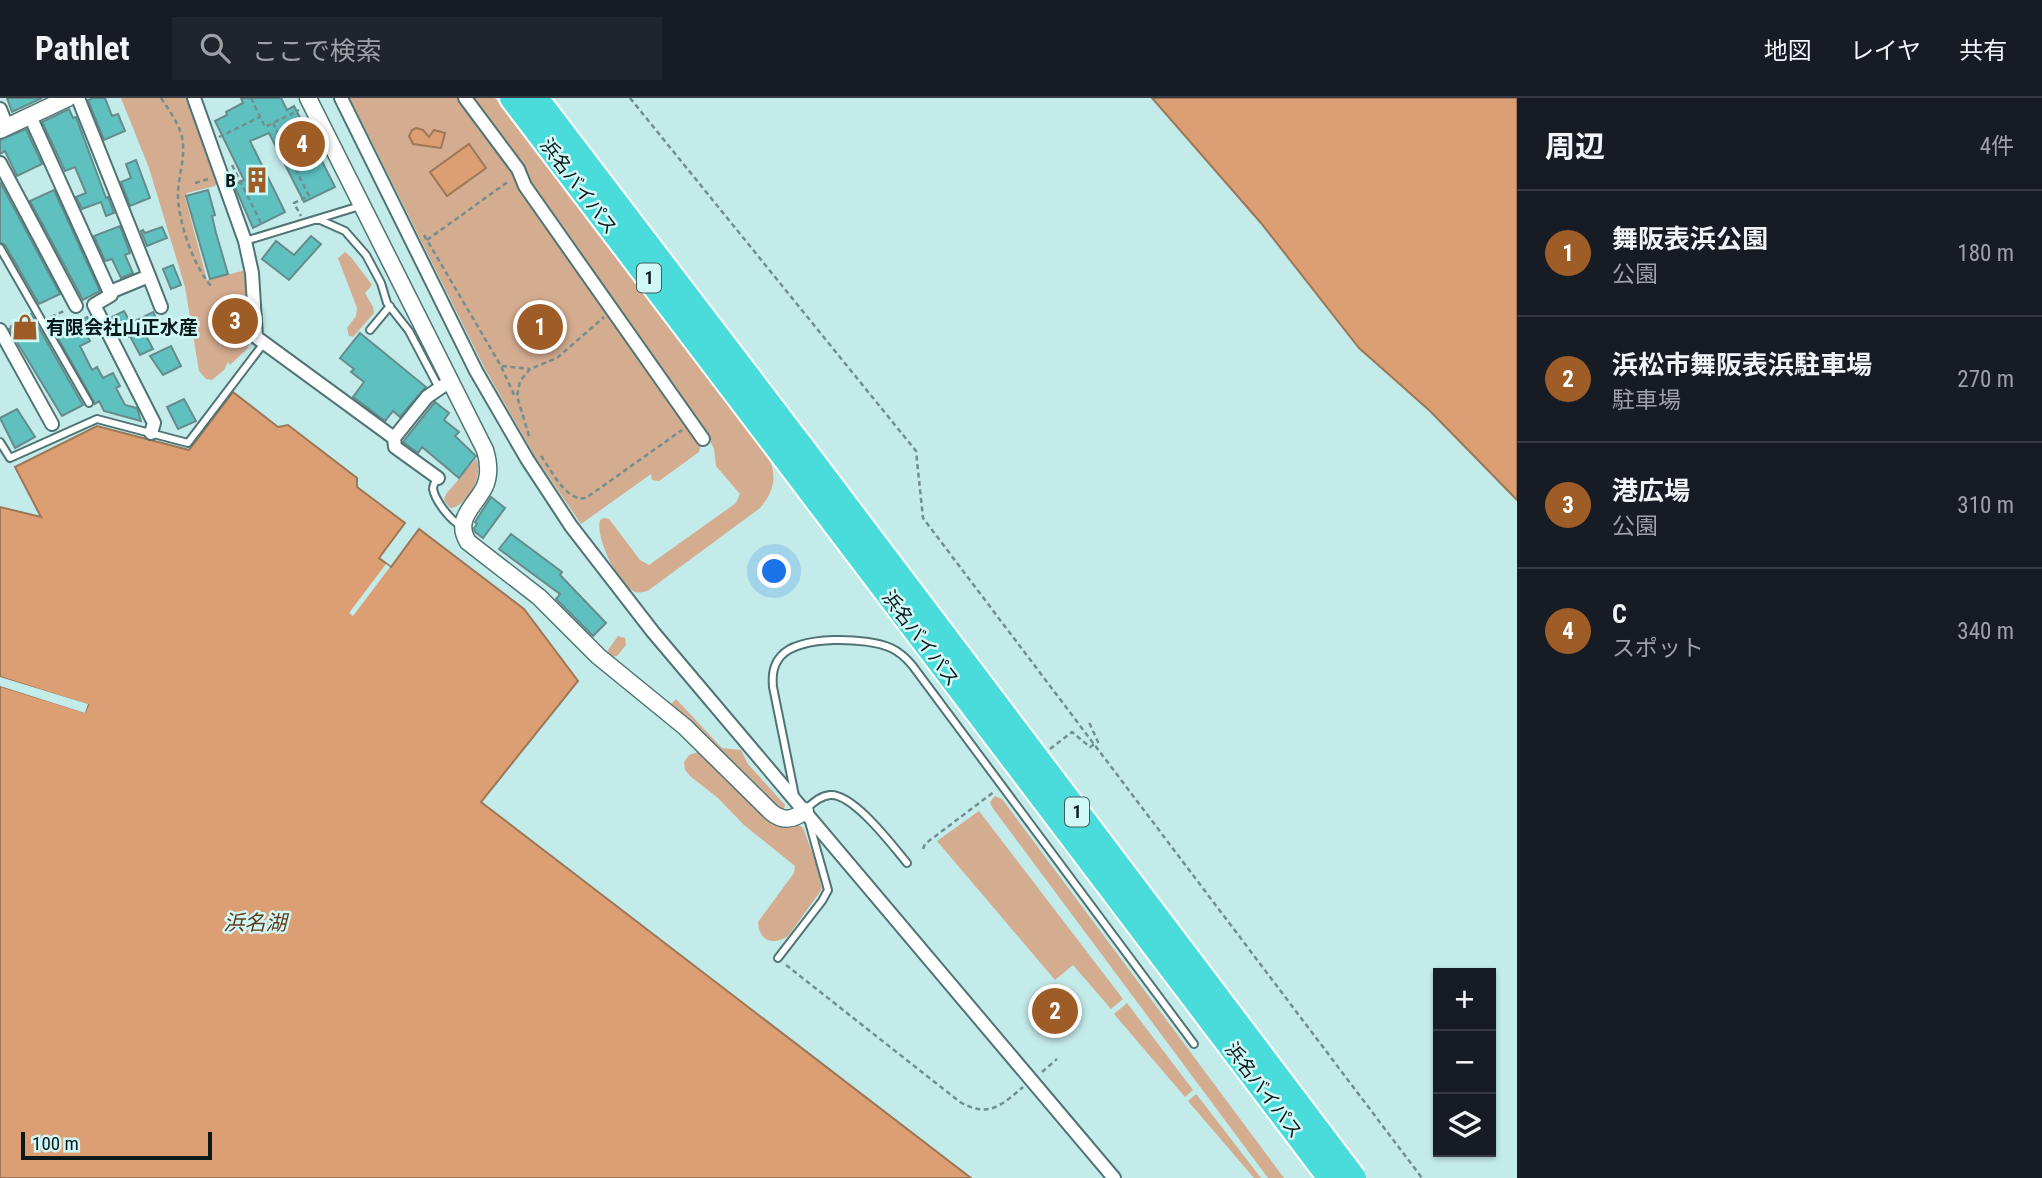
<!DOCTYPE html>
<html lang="ja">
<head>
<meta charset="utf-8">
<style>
	body { margin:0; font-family:"Roboto Condensed","Noto Sans JP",sans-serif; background:#20242c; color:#f1f3f6 }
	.controls { position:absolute; right:21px; bottom:21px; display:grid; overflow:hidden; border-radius:0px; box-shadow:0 2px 5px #0004 }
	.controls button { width:63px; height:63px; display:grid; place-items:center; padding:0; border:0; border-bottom:2px solid #363941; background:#171b24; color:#f1f3f6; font:35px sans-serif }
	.scale { position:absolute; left:21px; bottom:18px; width:191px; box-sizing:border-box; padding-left:7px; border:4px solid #0a1919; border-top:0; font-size:19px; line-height:24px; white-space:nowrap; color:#0a1919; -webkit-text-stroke:5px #d0f8f7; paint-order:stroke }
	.you { position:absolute; left:775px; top:474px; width:24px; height:24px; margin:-18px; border:5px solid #fff; border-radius:50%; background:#1a73e8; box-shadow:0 0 0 10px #1a73e833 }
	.badge { display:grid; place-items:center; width:46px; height:46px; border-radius:50%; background:#9e5d27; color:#fff; font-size:23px; font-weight:700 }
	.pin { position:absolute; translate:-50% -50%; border:4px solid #fff; box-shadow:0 2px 7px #0006 }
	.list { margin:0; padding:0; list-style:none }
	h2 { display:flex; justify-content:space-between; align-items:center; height:91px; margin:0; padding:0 28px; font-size:30px }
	h2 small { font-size:23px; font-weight:400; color:#9ea1a6 }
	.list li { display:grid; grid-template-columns:46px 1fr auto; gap:21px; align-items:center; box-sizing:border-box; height:126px; padding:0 28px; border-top:2px solid #363941 }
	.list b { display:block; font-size:26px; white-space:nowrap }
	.list p { margin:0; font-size:23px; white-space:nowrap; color:#9ea1a6 }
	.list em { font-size:23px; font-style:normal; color:#9ea1a6 }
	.icon { flex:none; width:38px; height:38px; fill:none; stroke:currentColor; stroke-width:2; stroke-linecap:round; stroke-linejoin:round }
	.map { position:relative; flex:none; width:1517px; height:1080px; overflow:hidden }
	header { display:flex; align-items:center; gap:42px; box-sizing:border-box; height:98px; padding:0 35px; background:#171b24; border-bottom:2px solid #363941 }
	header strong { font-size:33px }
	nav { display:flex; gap:38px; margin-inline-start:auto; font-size:24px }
	.search { width:490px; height:63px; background:#20242c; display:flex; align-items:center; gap:18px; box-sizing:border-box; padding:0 24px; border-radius:0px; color:#9ea1a6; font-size:26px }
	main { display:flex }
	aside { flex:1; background:#171b24 }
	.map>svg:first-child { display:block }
	.green { fill:#d4ac90 }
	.water { fill:#db9f73; stroke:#9c7758; stroke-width:2 }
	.pier { fill:#c3ebea }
	.building { fill:#5ec1c0; stroke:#668b8a; stroke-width:2 }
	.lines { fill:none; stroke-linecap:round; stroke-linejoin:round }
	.service-casing { stroke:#507474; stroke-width:10 }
	.minor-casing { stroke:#507474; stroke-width:16 }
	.tertiary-casing { stroke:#507474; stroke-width:19 }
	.motorway-casing { stroke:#fff; stroke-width:28 }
	.path { stroke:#728f8f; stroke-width:2.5; stroke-dasharray:5 3.5; stroke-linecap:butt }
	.service { stroke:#fff; stroke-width:6 }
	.minor { stroke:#fff; stroke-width:12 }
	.tertiary { stroke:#fff; stroke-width:16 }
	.motorway { stroke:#49dcdb; stroke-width:24 }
	.motorway-bridge-casing { stroke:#fff; stroke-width:28; stroke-linecap:butt }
	.motorway-bridge { stroke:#49dcdb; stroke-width:24 }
	.labels { text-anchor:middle; stroke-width:5; stroke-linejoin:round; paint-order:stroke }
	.shield { fill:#d0f8f7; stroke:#455c5c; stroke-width:2 }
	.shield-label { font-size:18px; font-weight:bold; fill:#0a1919 }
	.poi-label { font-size:19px; font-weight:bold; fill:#0a1919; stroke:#d0f8f7; text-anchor:end }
	.street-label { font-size:19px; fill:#0a1919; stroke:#d0f8f7 }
	.water-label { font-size:21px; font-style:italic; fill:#623a19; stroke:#d0f8f7 }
</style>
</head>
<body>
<header>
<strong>Pathlet</strong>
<div class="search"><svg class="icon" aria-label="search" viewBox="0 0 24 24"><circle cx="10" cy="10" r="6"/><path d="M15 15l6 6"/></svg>ここで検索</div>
<nav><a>地図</a><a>レイヤ</a><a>共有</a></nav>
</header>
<main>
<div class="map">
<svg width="1517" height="1080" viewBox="0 0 1517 1080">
	<rect width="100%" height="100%" fill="#c3ebea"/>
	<path class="green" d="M121 0H189L218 82 215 88 187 95 185 99 207 182 246 172 252 239 247 251 230 267 228 264 224 272 212 282 206 281 199 273 185 189 149 70Z
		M350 0H458L513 74 697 343 696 345 701 347 699 354 659 383 652 382 651 376 581 426 534 357 484 269Z
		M471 0H495L770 362C777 381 773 395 760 410L649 492C644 494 639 496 633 493 617 485 595 439 600 422L604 420 609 421 640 462 649 467 736 405 740 396 716 368 714 351 709 341Z
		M345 154 351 159 372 187 365 195 373 209 374 215 353 239 349 238 347 230 356 218 357 210 338 160Z
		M476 361C485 375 467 410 450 410L444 402 446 396Z
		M618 538 625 540 626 547 617 558 610 559 608 552Z
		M676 601 722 650 741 652 748 666 785 707 784 713H780L673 610 671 606Z
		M698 654 803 730 815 762 822 791 788 838C773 848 759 843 758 824L794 775 795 768 744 727 718 700 690 678 685 672 684 664 689 657Z
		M995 698 1002 701 1284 1080H1268L992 709 990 704Z
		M979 713 1123 901 1111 911 1073 867 1055 882 937 743Z
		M1127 905 1193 992 1185 999 1114 916Z
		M1196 996 1197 997 1261 1080H1254L1188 1003Z"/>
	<path class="water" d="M1152 0H1517V402L1430 313 1359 250 1261 125Z
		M416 30 423 32 429 39 434 32 445 35 441 50 413 46 409 38 412 32Z
		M469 46 486 70 447 98 430 74Z
		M233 294 278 329 288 327 357 380V389L405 425 379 460 391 469 419 431 524 511 578 583 481 704 971 1080H0V588L85 614 88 607 0 579V409L41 419 15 369 97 328 189 352Z"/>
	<path class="pier" d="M386 466 390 469 353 518 349 515Z
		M0 579 88 606 85 615 0 588 1 585 83 610 84 608 0 582Z"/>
	<path class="building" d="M7 0H42L12 14Z
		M93 0H105L112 18 118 16 125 33 104 42 88 2Z
		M241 0H281L287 12 294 8 335 89 304 104 269 35 250 43 285 114 253 130 234 87 244 82 215 23 227 17 226 14 243 5Z
		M69 11 73 20 76 19 106 100 108 99 114 115 106 118 101 104 82 111 76 99 86 95 75 69 65 73 42 24Z
		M26 31 42 66 17 78 5 53 0 56V42Z
		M136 62 150 100 130 108 121 84 131 80 126 66Z
		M0 84 60 196 39 206 5 147 0 144Z
		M54 92 100 193 83 202 30 103Z
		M208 92 215 117 212 118 216 135 228 176 210 181 186 98Z
		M120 128 130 155 125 157 133 175 121 180 112 161 105 163 94 138Z
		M162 129 167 140 147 148 141 133 143 132 145 135Z
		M311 138 321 146 289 182 262 161 276 143 294 157Z
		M173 167 181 187 171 191 163 171Z
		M124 213 130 224 116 231 110 220Z
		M153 214 158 224 143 232 153 251 140 257 130 238 128 239 123 229Z
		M31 216 83 307 62 318 9 231Z
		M87 219 94 234 87 238 90 243 80 248 92 272 97 269 103 280 113 275 120 288 116 290 125 307 137 310 141 323 104 313 99 303 95 306 55 235Z
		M360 235 426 289 400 319 393 313 385 323 353 299 364 284 351 274 354 271 340 260Z
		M171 248 181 268 163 277 150 258Z
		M184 301 196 323 178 331 167 309Z
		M435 304 449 315 444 322 459 334 455 338 476 358 459 380 422 349 418 355 403 344Z
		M17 311 35 339 15 350 0 320Z
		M491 399 505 410 483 440 475 434 474 430 477 426 475 424Z
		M511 436 562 474 560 477 606 525 593 538 556 501 560 496 499 451Z"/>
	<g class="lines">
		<g class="service-casing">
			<path id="service" d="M318 121 345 133 366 157 381 185 387 205 409 233 439 290
				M245 143 360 108
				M0 150 89 305
				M370 232 390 208
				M0 344 10 360 97 321 188 345 264 245
				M438 380C435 384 433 386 433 391 435 402 451 424 461 427
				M795 698 773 589C772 577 773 567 781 558 799 537 867 539 891 550 900 554 906 560 912 567L1194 946
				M806 711C813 705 820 698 830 697 853 695 892 747 907 765
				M778 860 822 803 828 792 809 724"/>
		</g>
		<g class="minor-casing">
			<path id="minor" d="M78 0 149 178 110 194
				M194 0 245 143 252 175 256 239 394 340
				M341 0 476 273 527 361 571 428 653 534 1114 1080
				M465 0 518 71 525 88 703 341
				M0 11 7 29
				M30 18 111 197 94 207 154 325 151 335
				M0 65 76 208
				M149 178 161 209
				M0 232 52 326
				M438 380 395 349 394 340 427 299 450 283"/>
		</g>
		<g class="tertiary-casing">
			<path id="tertiary" d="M308 0 485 352C489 365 490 378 484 390 474 409 454 421 468 444L539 499 598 558 685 629 771 714C783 724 793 722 805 713
				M0 32 68 0"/>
		</g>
		<g class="motorway-casing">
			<path id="motorway" d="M512 0 785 360
				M536 0 801 348"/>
		</g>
		<path class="path" d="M161 0C169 12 178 24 182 39 186 58 179 75 178 94 177 121 194 171 213 190
			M251 0 265 29 299 12
			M630 0 916 353 923 420 1422 1080
			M273 25 309 98 294 105 301 118
			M219 39 260 19
			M232 67 262 127
			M195 85 209 81
			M424 137 501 268 515 299
			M427 142 509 83
			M51 219 64 213
			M10 229 28 217
			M502 268 530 271
			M529 338 517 298 520 283 530 271 557 260 604 219
			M541 358C552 373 566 404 586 400L682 332
			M1050 651 1072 634 1090 649 1098 644 1088 622
			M923 751 925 746 995 693
			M786 867 960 1004C988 1020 1001 1008 1023 989
			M1042 974 1057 961"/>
		<use href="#service" class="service"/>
		<use href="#minor" class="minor"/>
		<use href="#tertiary" class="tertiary"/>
		<use href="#motorway" class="motorway"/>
		<g class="motorway-bridge-casing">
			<path id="motorway-bridge" d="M801 348 1354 1080
				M785 360 1330 1080"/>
		</g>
		<use href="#motorway-bridge" class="motorway-bridge"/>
	</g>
	<defs>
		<g id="building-bare" transform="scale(2.1)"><path d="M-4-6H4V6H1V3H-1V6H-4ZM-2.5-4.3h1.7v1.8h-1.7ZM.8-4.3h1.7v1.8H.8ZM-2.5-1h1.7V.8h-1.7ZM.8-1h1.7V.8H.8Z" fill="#9e5d27" stroke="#d0f8f7" stroke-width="2.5" paint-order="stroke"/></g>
		<g id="shop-bare" transform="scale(2.1)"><path d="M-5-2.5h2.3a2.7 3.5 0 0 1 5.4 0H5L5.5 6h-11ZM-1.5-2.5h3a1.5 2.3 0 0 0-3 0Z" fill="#9e5d27" stroke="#d0f8f7" stroke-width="2.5" paint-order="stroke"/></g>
	</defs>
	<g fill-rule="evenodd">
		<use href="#building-bare" x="257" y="82"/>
		<use href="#shop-bare" x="25" y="229"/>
	</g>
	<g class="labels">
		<g class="shield">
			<rect x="637" y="165.5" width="24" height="29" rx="5"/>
			<rect x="1065" y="699.5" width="24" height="29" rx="5"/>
		</g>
		<g class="shield-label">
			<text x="649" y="186">1</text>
			<text x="1077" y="720">1</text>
		</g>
		<g class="poi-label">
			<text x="236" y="89">B</text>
			<text x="46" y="236" text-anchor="start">有限会社山正水産</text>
		</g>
		<g class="street-label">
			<text transform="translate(579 88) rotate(53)" y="7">浜名バイパス</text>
			<text transform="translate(921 540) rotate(53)" y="7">浜名バイパス</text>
			<text transform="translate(1264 992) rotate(53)" y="7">浜名バイパス</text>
		</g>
		<g class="water-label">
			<text x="255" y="832">浜名湖</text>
		</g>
	</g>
</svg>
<div class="controls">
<button>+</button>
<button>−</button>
<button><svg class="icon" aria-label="layers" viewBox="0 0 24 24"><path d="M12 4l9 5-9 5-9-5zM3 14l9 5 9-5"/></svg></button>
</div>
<div class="scale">100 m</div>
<div class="you"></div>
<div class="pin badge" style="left:540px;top:229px">1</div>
<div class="pin badge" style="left:1055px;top:913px">2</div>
<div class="pin badge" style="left:235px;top:223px">3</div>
<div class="pin badge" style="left:302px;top:46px">4</div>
</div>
<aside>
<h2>周辺<small>4件</small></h2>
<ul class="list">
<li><span class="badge">1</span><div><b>舞阪表浜公園</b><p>公園</p></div><em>180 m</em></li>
<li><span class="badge">2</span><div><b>浜松市舞阪表浜駐車場</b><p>駐車場</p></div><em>270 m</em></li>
<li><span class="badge">3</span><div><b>港広場</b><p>公園</p></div><em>310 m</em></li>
<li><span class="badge">4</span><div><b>C</b><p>スポット</p></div><em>340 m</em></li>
</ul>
</aside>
</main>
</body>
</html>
